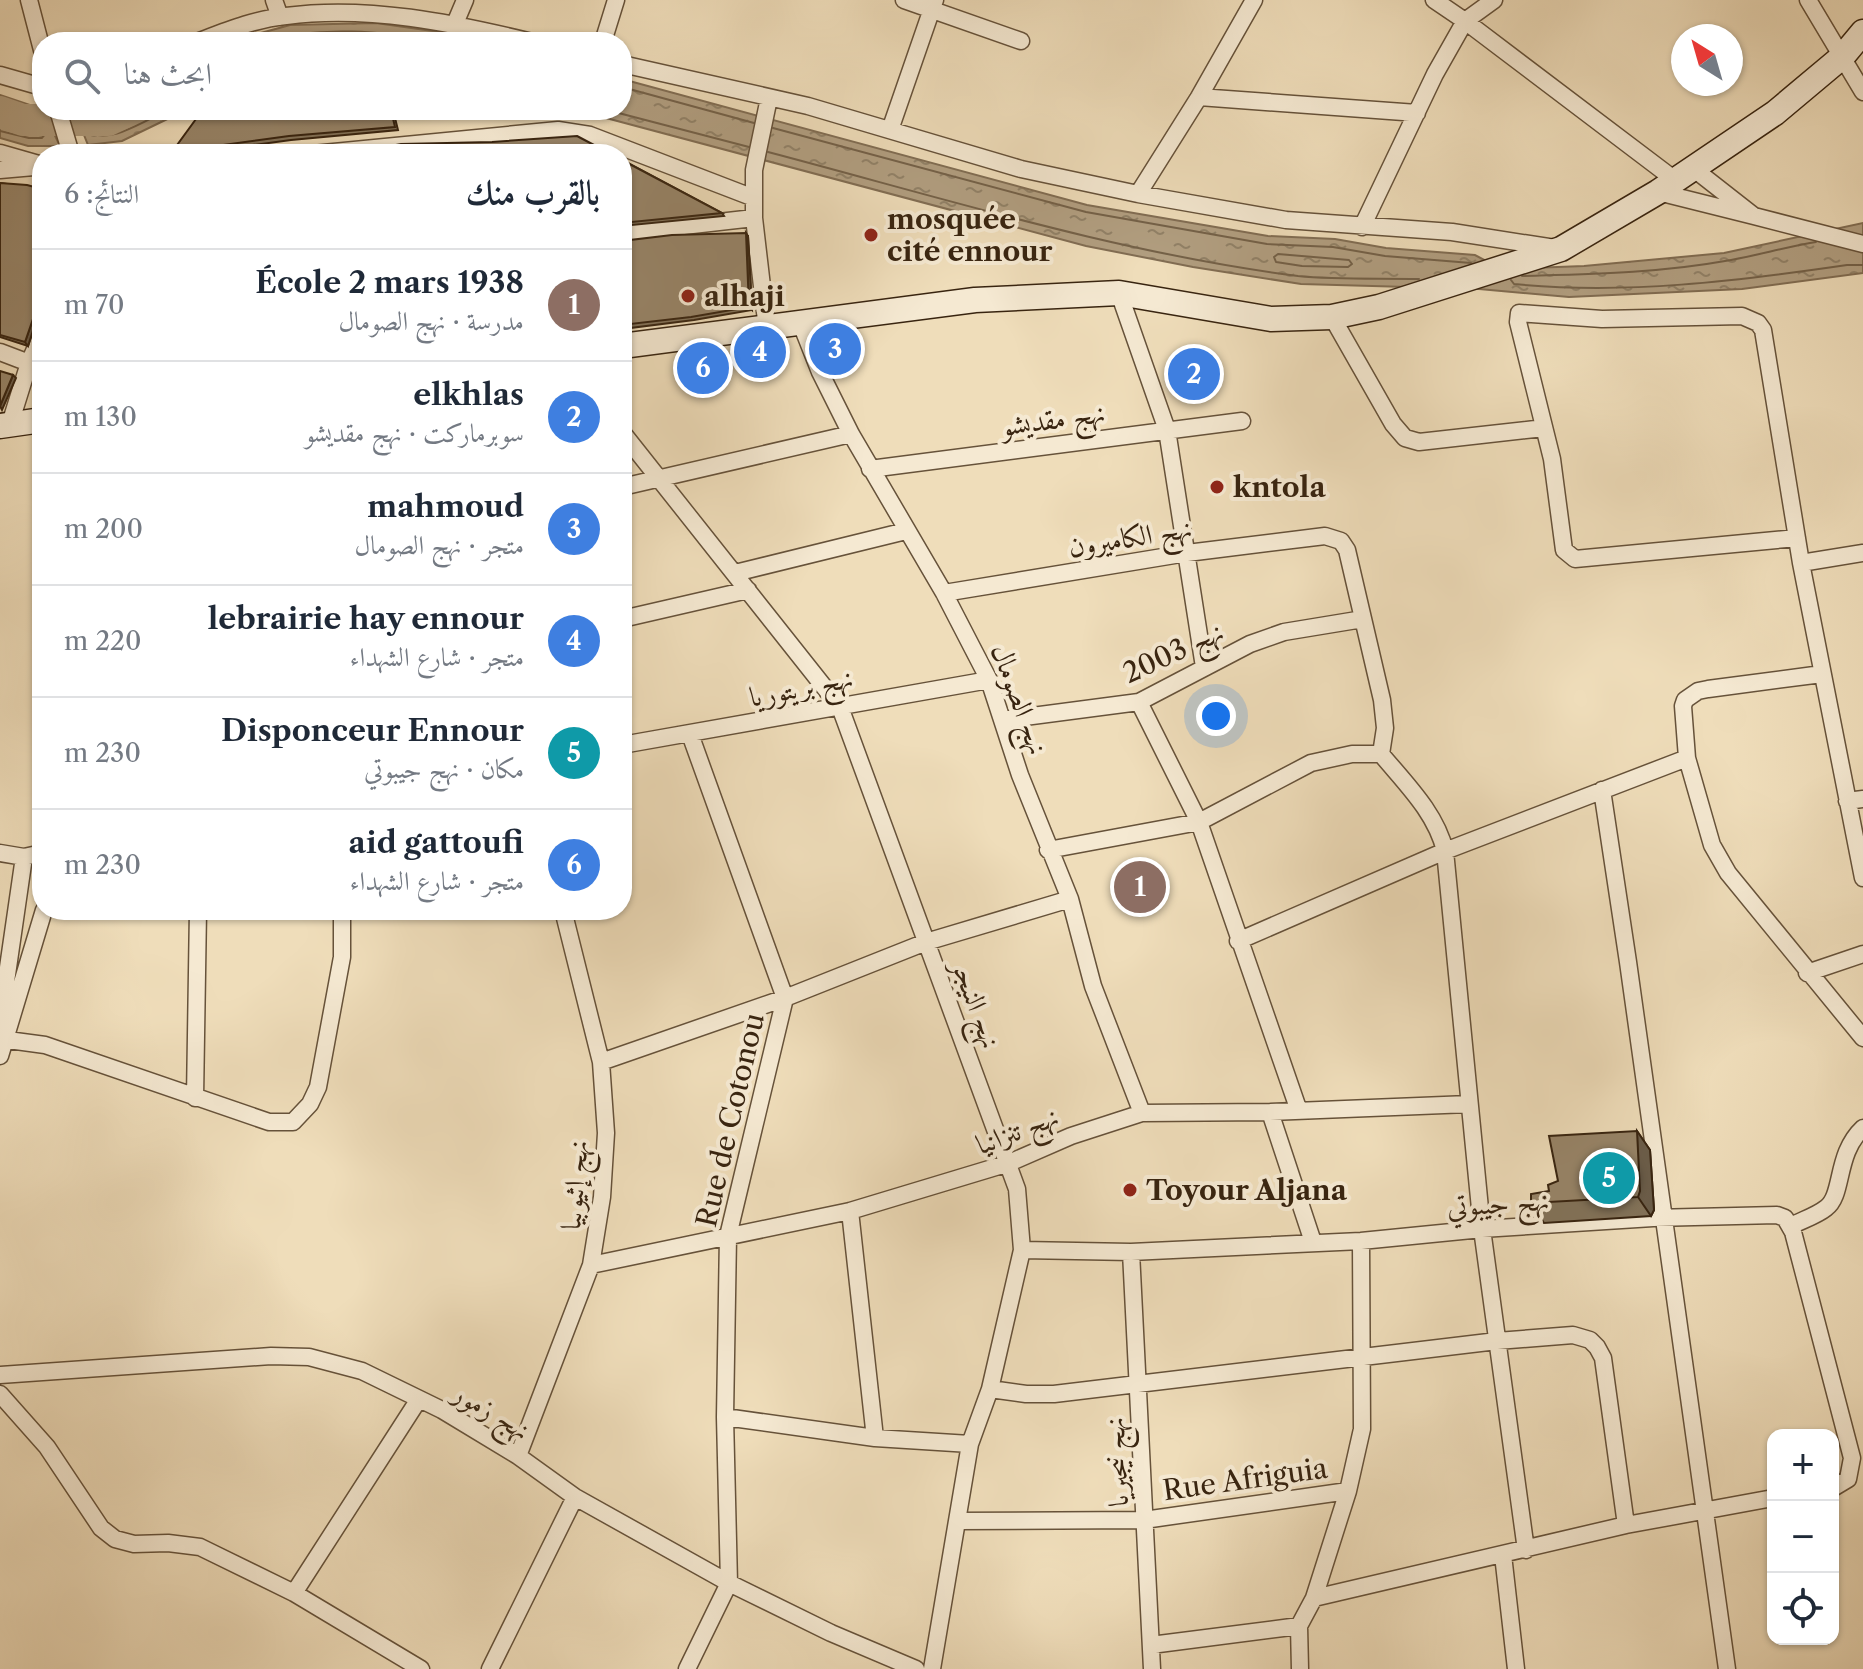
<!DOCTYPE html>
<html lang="ar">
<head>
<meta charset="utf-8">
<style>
	body { margin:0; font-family:"Libre Caslon Text",Amiri,serif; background:#f6f6f7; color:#1f2937; direction:rtl }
	.controls { position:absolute; right:24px; bottom:24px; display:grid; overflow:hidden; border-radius:16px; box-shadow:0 2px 6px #0004 }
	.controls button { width:72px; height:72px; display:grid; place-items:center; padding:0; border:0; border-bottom:2px solid #e0e1e3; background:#fff; color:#1f2937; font:40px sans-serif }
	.compass { position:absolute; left:1671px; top:24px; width:72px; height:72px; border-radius:50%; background:#fff; box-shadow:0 2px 6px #0004; rotate:323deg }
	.you { position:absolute; left:1216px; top:716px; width:28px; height:28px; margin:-20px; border:6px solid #fff; border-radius:50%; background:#1a73e8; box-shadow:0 0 0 12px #1a73e833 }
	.badge { display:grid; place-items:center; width:52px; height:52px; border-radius:50%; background:#0f766e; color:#fff; font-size:26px; font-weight:700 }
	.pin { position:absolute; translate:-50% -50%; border:4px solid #fff; box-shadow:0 2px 8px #0006 }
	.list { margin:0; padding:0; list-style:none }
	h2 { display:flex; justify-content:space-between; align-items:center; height:104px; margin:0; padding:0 32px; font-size:34px }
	h2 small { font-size:26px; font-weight:400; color:#747a83 }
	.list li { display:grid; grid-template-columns:52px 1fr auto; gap:24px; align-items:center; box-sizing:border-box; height:112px; padding:0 32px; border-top:2px solid #e0e1e3 }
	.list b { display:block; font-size:30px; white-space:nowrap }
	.list p { margin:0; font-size:26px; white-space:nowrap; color:#747a83 }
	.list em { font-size:26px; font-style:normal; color:#747a83 }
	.icon { flex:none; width:44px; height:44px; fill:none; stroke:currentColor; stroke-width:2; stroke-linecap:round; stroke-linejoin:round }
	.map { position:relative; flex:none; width:1863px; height:1669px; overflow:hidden; direction:ltr }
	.search { position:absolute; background:#fff; box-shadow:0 2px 6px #0004; left:32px; top:32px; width:600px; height:88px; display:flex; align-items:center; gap:20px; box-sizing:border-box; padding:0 28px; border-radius:32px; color:#747a83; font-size:30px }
	.panel { position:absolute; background:#fff; box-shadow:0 2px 6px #0004; left:32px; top:144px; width:600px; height:776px; border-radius:32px; direction:rtl }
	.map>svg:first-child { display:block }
	.water { fill:url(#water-ripples); stroke:#816d53; stroke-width:2 }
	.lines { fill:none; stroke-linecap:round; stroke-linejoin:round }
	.shore { stroke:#746148; stroke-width:2 }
	.river { stroke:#b19e80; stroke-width:32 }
	.minor-casing { stroke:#66523a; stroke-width:19 }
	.secondary-casing { stroke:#382410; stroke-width:27 }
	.minor { stroke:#f5e9d2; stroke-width:16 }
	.secondary { stroke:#f5e9d2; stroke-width:24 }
	.wall { fill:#827259; stroke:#382410; stroke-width:2 }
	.shaded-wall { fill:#6a5c49; stroke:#382410; stroke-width:2 }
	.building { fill:#978468; stroke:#382410; stroke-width:2 }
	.poi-dot { fill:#8f2418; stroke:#f5e9d2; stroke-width:3 }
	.labels { text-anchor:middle; stroke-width:8; stroke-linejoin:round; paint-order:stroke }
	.poi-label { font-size:28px; font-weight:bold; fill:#382410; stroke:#f5e9d2; text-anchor:start }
	.street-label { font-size:28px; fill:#382410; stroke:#f5e9d2 }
</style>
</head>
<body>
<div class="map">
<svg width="1863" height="1669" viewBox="0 0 1863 1669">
	<defs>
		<pattern id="water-ripples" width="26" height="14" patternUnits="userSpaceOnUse" patternTransform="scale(2)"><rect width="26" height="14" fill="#b19e80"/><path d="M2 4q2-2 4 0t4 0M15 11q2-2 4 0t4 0" fill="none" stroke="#918167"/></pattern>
	</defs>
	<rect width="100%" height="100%" fill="#efddba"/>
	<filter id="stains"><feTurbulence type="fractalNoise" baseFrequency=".0025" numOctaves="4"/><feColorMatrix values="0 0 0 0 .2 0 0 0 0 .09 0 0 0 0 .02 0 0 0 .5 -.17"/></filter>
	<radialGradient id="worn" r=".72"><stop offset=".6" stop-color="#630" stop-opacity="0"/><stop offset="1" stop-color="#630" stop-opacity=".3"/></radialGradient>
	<path class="water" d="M376 23 461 35 486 42H228L290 25Z
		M622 79 1087 205 1268 236 1335 239 1386 248 1475 255 1501 269 1584 266 1724 253 1863 223V273L1742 289 1569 297 1479 289 1301 284 1193 267 1086 246 576 110H622Z
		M0 95 42 109 60 146H28L0 138Z
		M74 110H186L122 141 88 145Z"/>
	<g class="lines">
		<path class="shore" d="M252 42C324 25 379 31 451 42
			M622 87 754 123
			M0 103 36 115 45 134 42 138H29L0 131
			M83 110 93 134C116 141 146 120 168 110
			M607 110 749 147
			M773 128 1086 212 1267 244 1333 247 1385 256 1471 263
			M768 152C943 198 1118 253 1298 276 1338 280 1380 278 1419 279
			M1278 254 1349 260 1352 264 1348 267 1302 266 1276 262 1274 257Z
			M1522 276C1589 274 1659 273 1725 261 1756 256 1785 247 1816 242
			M1511 280 1514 284C1626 295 1737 281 1847 265H1863"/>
		<path class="river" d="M0 112 23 120H108L129 110"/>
		<g class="minor-casing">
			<path id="minor" d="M29 0 42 50
				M274 0 280 17
				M904 0 1021 41
				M1434 0 1465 21 1675 180
				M1808 0 1863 92
				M454 26 465 0
				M197 42C226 31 255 19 286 16 368 5 453 23 532 42
				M603 42 616 0
				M622 64 808 106 1021 169 1138 194 1286 220 1452 232 1555 248
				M0 75 42 87
				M1199 97 1417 113
				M58 110 71 154
				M890 130 935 0
				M0 153 42 165
				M313 154 558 130 590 135 754 198
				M0 170 34 167
				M1658 192 1754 216 1694 169
				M1138 194 1199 97 1254 0
				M1754 216 1863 244
				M1362 227 1435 74 1465 21 1494 0
				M622 233 754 218
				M1119 293 1167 430 1204 667
				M1332 317 1393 424 1405 438 1419 442 1544 428
				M801 324 820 372 851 434 944 593 989 680 1020 775 1070 899 1093 986 1142 1113
				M767 329 754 218V170L769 98
				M0 352 29 363
				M10 424 29 363 42 333
				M622 432 840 707 1017 1189 1022 1250 990 1389 970 1444 932 1669
				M870 469 1242 421
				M622 487 851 434
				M1797 538 1575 559 1564 550 1552 459 1518 322 1519 313 1602 319 1742 316 1758 323 1763 330 1801 563 1863 878
				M1801 563 1863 553
				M735 573 906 531
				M944 593 1187 553 1325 536 1341 541 1347 550 1382 700 1385 728 1381 754H1352L1311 763 1199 822 1048 850
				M622 619 748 590
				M1822 674 1708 689 1698 691 1685 700 1683 706 1687 758 1712 845 1728 873 1863 1038
				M1139 702 1199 822 1299 1111
				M1002 720 1139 702 1250 644 1284 632 1363 619
				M622 745 989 680
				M1381 754C1406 784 1436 813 1445 851L1482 1229 1526 1550
				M1602 790 1628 962 1727 1669
				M1847 801 1863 799
				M0 853 24 857 42 853
				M1238 941 1445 851 1687 758
				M1807 973 1863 954
				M0 1023 24 857
				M0 1039 45 1045 269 1122H293L310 1104 318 1087 342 957V910
				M0 1056 44 910
				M601 1062 785 998 926 942 1070 899
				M195 1098 198 910
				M1270 1112 1313 1242
				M850 1211 875 1438
				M1791 1226C1802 1220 1816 1216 1826 1208 1844 1195 1835 1154 1863 1128
				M1022 1250 1131 1252 1361 1241 1482 1229 1653 1218 1777 1215 1785 1218 1793 1232 1852 1458 1848 1479 1833 1488
				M1131 1252 1152 1669
				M591 1265 850 1211 1009 1163 1071 1136 1142 1113 1270 1112 1469 1104
				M0 1375 271 1356 309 1357 362 1371 442 1410 518 1456 575 1497 729 1583 831 1633 916 1669
				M990 1389 1026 1394H1054L1497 1341 1573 1335 1590 1340 1597 1347 1603 1358 1626 1525
				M0 1394 47 1447 101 1528 115 1539 134 1544 168 1543 200 1547 294 1593 421 1669
				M725 1417 875 1438 970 1444
				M518 1456 591 1265 602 1197 606 1133 601 1062 563 910
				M958 1521 1144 1520 1348 1491
				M1503 1555 1516 1669
				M294 1593 419 1399
				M1314 1598 1626 1525 1773 1498
				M1151 1645 1299 1626
				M490 1669 575 1497
				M687 1669 729 1583 725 1417 728 1236 785 998 690 734
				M1300 1669 1299 1626 1314 1598 1348 1491 1362 1429 1361 1241"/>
		</g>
		<g class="secondary-casing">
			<path id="secondary" d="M622 346 975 300 1119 293 1271 319 1332 317 1379 307 1561 249 1658 192 1775 113 1843 56 1863 32
				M0 426 42 420"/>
		</g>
		<use href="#minor" class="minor"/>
		<use href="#secondary" class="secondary"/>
	</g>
	<path class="wall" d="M218 110H393L398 130 291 140 185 154H173L172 152Z
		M622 160 722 213 724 216 622 226Z
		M0 183 42 189V303L28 346 0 337Z
		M748 236 752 310 694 320 622 329V241Z
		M1637 1131 1650 1150 1654 1210 1651 1216 1544 1223 1531 1203 1549 1191 1558 1181Z"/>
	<path class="shaded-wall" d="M746 233 748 236 752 310 749 307Z
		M42 293V303L28 346 25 342Z
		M13 375 16 378 2 410 0 406Z
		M1637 1131 1650 1150 1654 1210 1651 1216 1638 1197Z"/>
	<path class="building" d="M218 110H391L395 127 289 136 172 152 196 119Z
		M577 136 611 154H348L401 144 492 142Z
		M622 160 722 213 622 223Z
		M0 183 27 185 42 189V293L25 342 0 335Z
		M746 233 749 307 691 317 622 325V241L672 235Z
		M0 371 13 375 0 406Z
		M1637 1131 1640 1191 1638 1197 1531 1203V1194L1549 1191 1548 1185 1558 1181 1549 1136Z"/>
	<g class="poi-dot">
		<circle cx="871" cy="235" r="8"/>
		<circle cx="688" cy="296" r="8"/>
		<circle cx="1217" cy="487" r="8"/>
		<circle cx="1130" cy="1190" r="8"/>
	</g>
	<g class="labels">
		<g class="poi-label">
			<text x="887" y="229">mosquée<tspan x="887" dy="32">cité ennour</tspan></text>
			<text x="704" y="306">alhaji</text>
			<text x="1233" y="497">kntola</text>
			<text x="1146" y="1200">Toyour Aljana</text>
		</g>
		<g class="street-label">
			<text transform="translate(1053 419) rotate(-8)" y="10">نهج مقديشو</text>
			<text transform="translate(1130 537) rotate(-9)" y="10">نهج الكاميرون</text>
			<text transform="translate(1173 652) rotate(-25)" y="10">نهج 2003</text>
			<text transform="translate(801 687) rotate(-11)" y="10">نهج بريتوريا</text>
			<text transform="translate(1020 699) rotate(70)" y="10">نهج الصومال</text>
			<text transform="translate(977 1004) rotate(70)" y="10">نهج النيجر</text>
			<text transform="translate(730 1120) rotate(-77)" y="10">Rue de Cotonou</text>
			<text transform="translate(1017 1130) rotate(-21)" y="10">نهج تنزانيا</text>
			<text transform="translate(574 1185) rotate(-85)" y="10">نهج إثيوبيا</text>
			<text transform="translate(1498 1203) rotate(-4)" y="10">نهج جيبوتي</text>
			<text transform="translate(492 1411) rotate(31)" y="10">نهج زمور</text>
			<text transform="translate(1116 1462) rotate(-93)" y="10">نهج نيجيريا</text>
			<text transform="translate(1245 1479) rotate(-8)" y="10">Rue Afriguia</text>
		</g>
	</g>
	<rect width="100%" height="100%" filter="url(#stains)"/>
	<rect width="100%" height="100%" fill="url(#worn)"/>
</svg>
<div class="controls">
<button>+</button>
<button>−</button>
<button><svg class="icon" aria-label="locate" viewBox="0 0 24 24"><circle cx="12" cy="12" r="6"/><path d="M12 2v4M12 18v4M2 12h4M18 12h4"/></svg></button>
</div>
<svg class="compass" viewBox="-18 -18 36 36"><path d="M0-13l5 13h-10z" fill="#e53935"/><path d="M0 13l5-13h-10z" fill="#747a83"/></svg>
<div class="you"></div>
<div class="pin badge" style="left:1140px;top:887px;background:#8d6e63">1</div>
<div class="pin badge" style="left:1194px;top:374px;background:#3f7fe0">2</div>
<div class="pin badge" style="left:835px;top:349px;background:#3f7fe0">3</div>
<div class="pin badge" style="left:760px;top:352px;background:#3f7fe0">4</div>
<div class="pin badge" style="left:1609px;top:1178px;background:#0f9aa8">5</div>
<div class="pin badge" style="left:703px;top:368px;background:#3f7fe0">6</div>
<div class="search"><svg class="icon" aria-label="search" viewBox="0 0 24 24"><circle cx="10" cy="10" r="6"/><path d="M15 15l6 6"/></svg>ابحث هنا</div>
<section class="panel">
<h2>بالقرب منك<small>النتائج: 6</small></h2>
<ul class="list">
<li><span class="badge" style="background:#8d6e63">1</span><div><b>École 2 mars 1938</b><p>مدرسة · نهج الصومال</p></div><em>70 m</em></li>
<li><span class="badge" style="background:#3f7fe0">2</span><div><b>elkhlas</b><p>سوبرماركت · نهج مقديشو</p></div><em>130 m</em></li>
<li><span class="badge" style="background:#3f7fe0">3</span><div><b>mahmoud</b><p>متجر · نهج الصومال</p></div><em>200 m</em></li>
<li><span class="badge" style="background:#3f7fe0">4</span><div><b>lebrairie hay ennour</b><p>متجر · شارع الشهداء</p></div><em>220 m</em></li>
<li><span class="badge" style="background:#0f9aa8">5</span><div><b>Disponceur Ennour</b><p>مكان · نهج جيبوتي</p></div><em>230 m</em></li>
<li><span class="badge" style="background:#3f7fe0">6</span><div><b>aid gattoufi</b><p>متجر · شارع الشهداء</p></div><em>230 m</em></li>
</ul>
</section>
</div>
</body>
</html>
